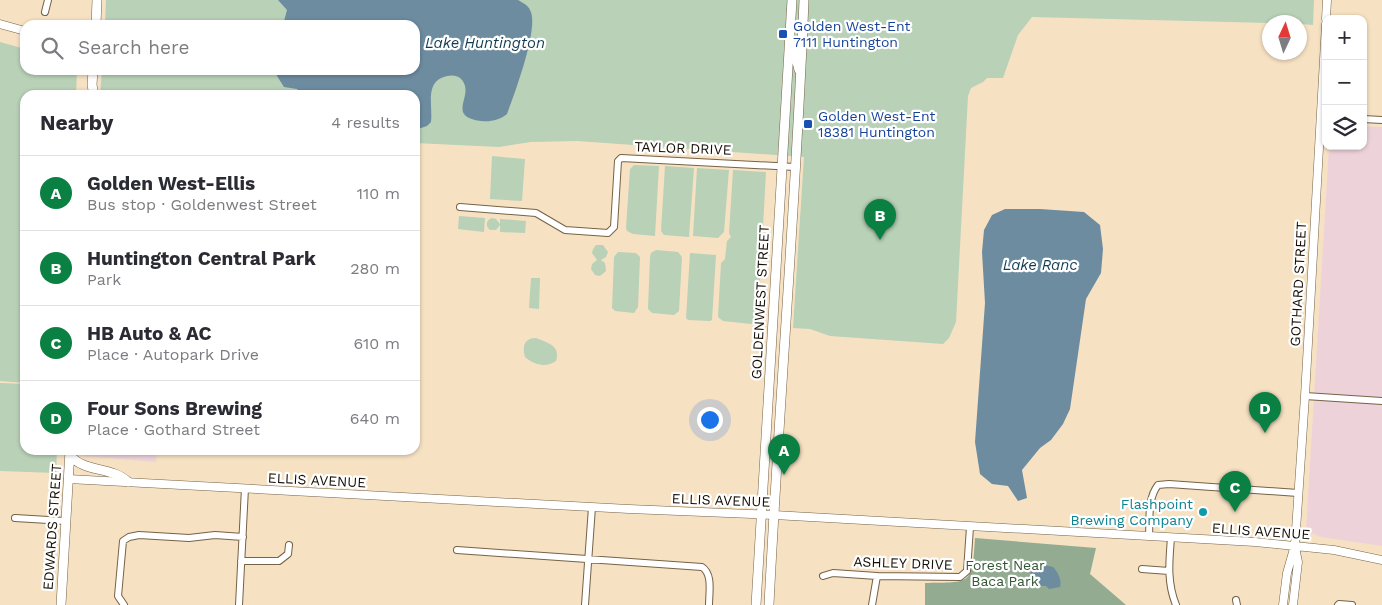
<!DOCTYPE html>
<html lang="en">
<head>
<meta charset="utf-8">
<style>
	body { margin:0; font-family:"Work Sans",sans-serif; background:#f7f7f7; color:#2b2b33 }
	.controls { position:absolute; right:15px; top:15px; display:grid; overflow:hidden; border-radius:10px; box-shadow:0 1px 4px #0004 }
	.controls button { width:45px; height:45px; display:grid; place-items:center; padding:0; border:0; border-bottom:1px solid #e1e1e2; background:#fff; color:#2b2b33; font:25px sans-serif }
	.compass { position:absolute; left:1262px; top:15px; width:45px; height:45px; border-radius:50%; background:#fff; box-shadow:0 1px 4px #0004; rotate:4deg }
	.you { position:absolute; left:709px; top:419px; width:18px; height:18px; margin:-12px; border:4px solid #fff; border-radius:50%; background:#1a73e8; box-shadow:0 0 0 8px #1a73e833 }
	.badge { display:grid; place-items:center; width:32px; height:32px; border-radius:50%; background:#0b8043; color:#fff; font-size:16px; font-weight:700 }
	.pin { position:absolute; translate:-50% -41px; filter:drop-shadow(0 1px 2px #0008) }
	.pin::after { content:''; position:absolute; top:26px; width:18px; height:15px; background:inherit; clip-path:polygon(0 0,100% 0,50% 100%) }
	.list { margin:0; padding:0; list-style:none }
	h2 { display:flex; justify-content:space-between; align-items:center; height:65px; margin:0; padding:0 20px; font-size:21px }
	h2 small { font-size:16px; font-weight:400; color:#7c7c81 }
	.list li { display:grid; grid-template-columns:32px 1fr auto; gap:15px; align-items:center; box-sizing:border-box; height:75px; padding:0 20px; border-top:1px solid #e1e1e2 }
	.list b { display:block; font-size:19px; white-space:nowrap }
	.list p { margin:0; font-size:16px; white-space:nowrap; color:#7c7c81 }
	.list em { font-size:16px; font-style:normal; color:#7c7c81 }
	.icon { flex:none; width:28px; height:28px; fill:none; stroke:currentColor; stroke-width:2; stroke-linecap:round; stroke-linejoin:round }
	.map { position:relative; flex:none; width:1382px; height:605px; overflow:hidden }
	.search { position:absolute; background:#fff; box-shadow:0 1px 4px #0004; left:20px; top:20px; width:400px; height:55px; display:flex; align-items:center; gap:12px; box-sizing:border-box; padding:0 18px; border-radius:15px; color:#7c7c81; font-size:19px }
	.panel { position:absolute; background:#fff; box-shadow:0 1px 4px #0004; left:20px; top:90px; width:400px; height:365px; border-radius:15px }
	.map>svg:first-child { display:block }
	.industrial { fill:#edd3d9 }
	.green { fill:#b8d1b7 }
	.forest { fill:#92ab91 }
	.water { fill:#6d8ca0 }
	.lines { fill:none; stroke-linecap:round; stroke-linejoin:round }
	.minor-casing { stroke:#756247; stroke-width:8 }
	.tertiary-casing { stroke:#756247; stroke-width:9 }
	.secondary-casing { stroke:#756247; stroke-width:10 }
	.minor { stroke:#fff; stroke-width:6 }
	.tertiary { stroke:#fff; stroke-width:8 }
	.secondary { stroke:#fff; stroke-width:9 }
	.transit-dot { fill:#1a4fb4; stroke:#fff; stroke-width:2 }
	.culture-dot { fill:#0f9aa8; stroke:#fff; stroke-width:2 }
	.labels { text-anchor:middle; stroke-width:4.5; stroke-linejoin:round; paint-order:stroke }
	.transit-label { font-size:14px; fill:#164399; stroke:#fff; text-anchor:start }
	.street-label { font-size:14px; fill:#140d04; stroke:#fff }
	.culture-label { font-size:14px; fill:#0d838f; stroke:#fff; text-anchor:end }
	.park-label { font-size:14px; fill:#315832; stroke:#fff }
	.water-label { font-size:15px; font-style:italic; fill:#123c53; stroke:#fff }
</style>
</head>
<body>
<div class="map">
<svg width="1382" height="605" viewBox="0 0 1382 605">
	<rect width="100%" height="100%" fill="#f7e1c3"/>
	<path class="industrial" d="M1363 126 1382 127V546L1321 537 1306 531 1329 146H1363Z
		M80 450H157L156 462 83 456Z"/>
	<path class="green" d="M106 0H1314L1313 25 1300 24V22L1269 23 1032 17 1018 35 1003 78H987L983 82 971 88 968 96 956 322 949 338 943 344 830 336 810 329 793 328 804 157 577 141 531 142 499 147 415 143V95H100L102 70H415V25H105Z
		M0 42 25 49V70H77L76 95H25V383L0 381Z
		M492 156 525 159 522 201 490 199Z
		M634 165 659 166 655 236 633 234 627 231 626 228 630 169Z
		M665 166 694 168 689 237 664 235 661 231Z
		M697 168 729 170 724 232 718 238 693 236Z
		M733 170 766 172 758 317 754 323 751 324 723 321 718 317 721 263 725 259 727 241 731 237 729 233Z
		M459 216 485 218 484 232 458 229Z
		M492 218 496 219 500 224V219L526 221 525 233 500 232V225L496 230H490C485 226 486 220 492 218Z
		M596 245H603L608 252 606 257 601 260 605 263 606 271 600 276 595 275 591 269 592 264 597 260 592 253 593 249Z
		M656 250 678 252 682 257 679 311 674 315 652 313 648 309 650 257 651 253Z
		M618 252 636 253 640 257 638 307 634 313 615 311 612 308 614 257Z
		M690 253 716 255 712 320 710 321 688 320 686 318Z
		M531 278H540L539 309 529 308Z
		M536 338C548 343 561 346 556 361 546 368 534 365 525 357 522 347 524 338 536 338Z
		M0 383 25 384V450H57L56 473 0 471Z"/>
	<path class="forest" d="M975 538 1096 548 1090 574 1126 605H925V583C971 582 972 586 975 538Z"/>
	<path class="water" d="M278 0H518C523 3 528 5 530 10 540 26 514 95 507 114 500 120 490 122 481 121 445 116 475 96 462 80 458 75 452 75 447 76 424 81 433 105 431 122L427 126 415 130V95H304L297 89 284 87 277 76 276 70H415V25H283L287 10Z
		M1005 209H1040L1084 212 1100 225 1103 249 1101 273 1086 299 1070 409 1063 424 1051 440 1040 448 1022 470 1027 498 1018 501 1008 486 992 484 980 474 975 442 985 303 982 252 984 230 992 215Z
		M1036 563 1053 567C1058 572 1062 580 1060 587L1049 589 1046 586H1038L1033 584C1030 577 1030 572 1032 565Z"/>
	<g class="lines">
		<g class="minor-casing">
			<path id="minor" d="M45 12 48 0
				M1363 119 1382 120
				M460 207 536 213 565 230 608 233 614 227 618 161 621 158 795 167
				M1305 396 1382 401
				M15 518 65 521
				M1149 536C1150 520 1147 499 1158 485L1169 484 1298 493
				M1171 538C1169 562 1167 583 1176 605
				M457 550 702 567C713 574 709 593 709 605
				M241 561H279L288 554 289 545
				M1142 569 1169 571
				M823 576 833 573 877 576 960 577 967 571 970 527
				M1236 600 1237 605
				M124 605 118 596 123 541 129 537 139 535 189 538 215 535 243 537
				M239 605 245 488
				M585 605 592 507
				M872 605 877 576
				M1338 605 1339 604 1352 605"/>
		</g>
		<g class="tertiary-casing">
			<path id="tertiary" d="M1326 19 1327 0
				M0 24 25 31
				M68 479 629 509 774 515 1255 542 1334 550 1382 560
				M1283 605 1287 573 1295 545 1305 396 1326 24
				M1293 605 1298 562 1295 547"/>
		</g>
		<g class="secondary-casing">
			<path id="secondary" d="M96 25 97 0
				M796 41V58L799 70
				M93 70 92 85 94 95
				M70 455C84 473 112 466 128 482
				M61 605 70 450
				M756 605 792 0
				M769 605C779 403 796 202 804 0"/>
		</g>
		<use href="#minor" class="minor"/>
		<use href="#tertiary" class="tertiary"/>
		<use href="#secondary" class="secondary"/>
	</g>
	<g class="transit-dot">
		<rect x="778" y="29" width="10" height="10" rx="2.5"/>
		<rect x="803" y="119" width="10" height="10" rx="2.5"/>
	</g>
	<circle class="culture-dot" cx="1203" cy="512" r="5"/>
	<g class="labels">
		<g class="transit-label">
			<text x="793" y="31">Golden West-Ent<tspan x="793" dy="16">7111 Huntington</tspan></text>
			<text x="818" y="121">Golden West-Ent<tspan x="818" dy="16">18381 Huntington</tspan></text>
		</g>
		<g class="street-label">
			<text transform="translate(683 148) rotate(2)" y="5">TAYLOR DRIVE</text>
			<text transform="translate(1298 284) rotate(-87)" y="5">GOTHARD STREET</text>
			<text transform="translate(760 302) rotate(-87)" y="5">GOLDENWEST STREET</text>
			<text transform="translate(317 480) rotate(3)" y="5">ELLIS AVENUE</text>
			<text transform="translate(721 500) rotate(2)" y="5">ELLIS AVENUE</text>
			<text transform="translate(52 527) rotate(-86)" y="5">EDWARDS STREET</text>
			<text transform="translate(1261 531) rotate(4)" y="5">ELLIS AVENUE</text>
			<text transform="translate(903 563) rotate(2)" y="5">ASHLEY DRIVE</text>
		</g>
		<g class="culture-label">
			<text x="1193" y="509">Flashpoint<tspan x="1193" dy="16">Brewing Company</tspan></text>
		</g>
		<g class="park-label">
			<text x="1005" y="570">Forest Near<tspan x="1005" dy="16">Baca Park</tspan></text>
		</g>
		<g class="water-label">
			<text x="485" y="48">Lake Huntington</text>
			<text x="1040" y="270">Lake Ranc</text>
		</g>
	</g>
</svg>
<div class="controls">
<button>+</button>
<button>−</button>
<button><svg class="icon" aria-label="layers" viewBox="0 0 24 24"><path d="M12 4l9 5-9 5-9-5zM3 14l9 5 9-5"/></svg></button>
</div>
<svg class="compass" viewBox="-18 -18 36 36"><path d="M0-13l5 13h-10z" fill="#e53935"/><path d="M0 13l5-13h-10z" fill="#7c7c81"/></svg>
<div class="you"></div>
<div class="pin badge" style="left:784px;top:475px">A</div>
<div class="pin badge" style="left:880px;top:240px">B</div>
<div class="pin badge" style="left:1235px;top:512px">C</div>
<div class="pin badge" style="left:1265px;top:433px">D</div>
<div class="search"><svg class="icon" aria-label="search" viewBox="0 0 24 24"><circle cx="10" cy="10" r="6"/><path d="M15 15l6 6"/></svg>Search here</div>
<section class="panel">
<h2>Nearby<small>4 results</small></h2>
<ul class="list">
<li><span class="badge">A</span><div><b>Golden West-Ellis</b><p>Bus stop · Goldenwest Street</p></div><em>110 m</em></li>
<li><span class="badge">B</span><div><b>Huntington Central Park</b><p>Park</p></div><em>280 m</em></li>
<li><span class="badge">C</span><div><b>HB Auto &amp; AC</b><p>Place · Autopark Drive</p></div><em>610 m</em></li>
<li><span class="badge">D</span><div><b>Four Sons Brewing</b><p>Place · Gothard Street</p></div><em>640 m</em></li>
</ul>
</section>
</div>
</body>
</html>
